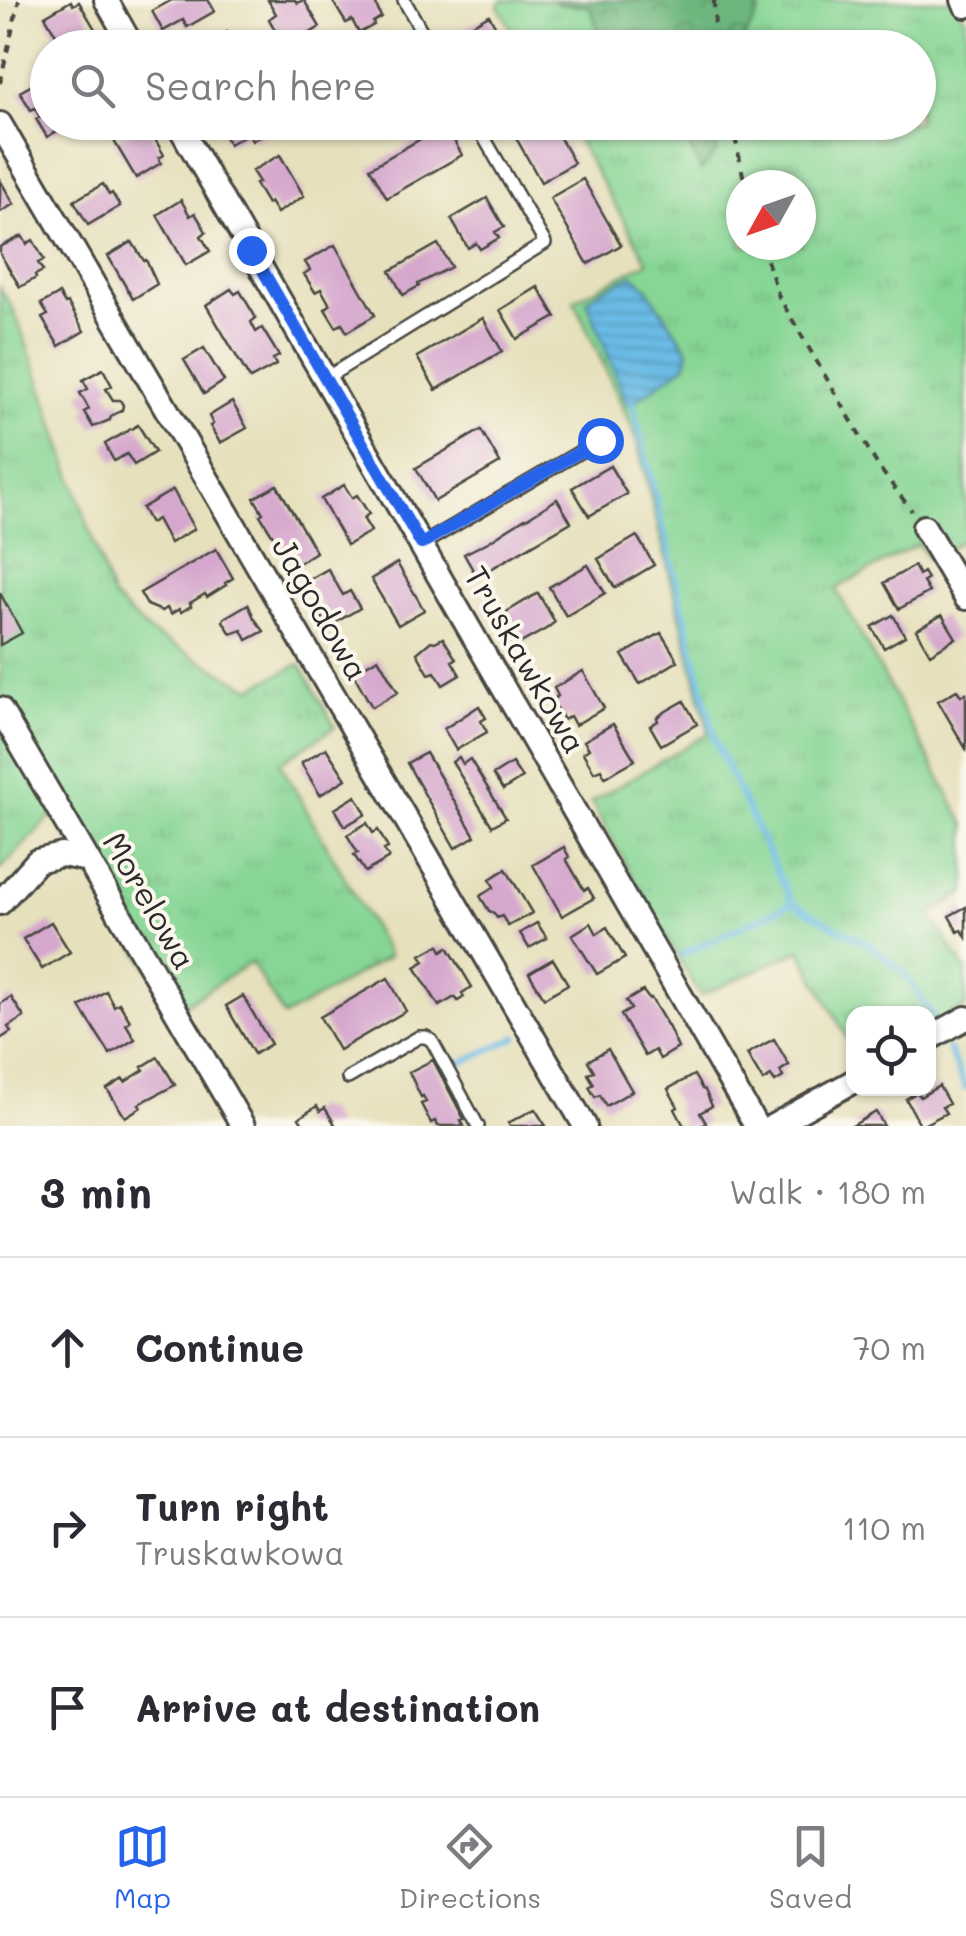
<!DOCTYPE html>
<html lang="en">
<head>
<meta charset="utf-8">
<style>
	body { margin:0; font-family:Mali,sans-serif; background:#f2f2f3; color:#2b2b33 }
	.controls { position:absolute; right:30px; bottom:30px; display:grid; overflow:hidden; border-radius:20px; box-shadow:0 2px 8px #0004 }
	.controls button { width:90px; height:90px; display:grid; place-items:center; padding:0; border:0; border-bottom:2px solid #e1e1e2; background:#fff; color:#2b2b33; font:50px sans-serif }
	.compass { position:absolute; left:726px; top:170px; width:90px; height:90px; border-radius:50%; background:#fff; box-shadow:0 2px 8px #0004; rotate:230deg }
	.stop { position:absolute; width:30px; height:30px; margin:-22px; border:8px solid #2563eb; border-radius:50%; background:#fff }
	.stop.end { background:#2563eb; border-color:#fff; box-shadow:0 2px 10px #0008 }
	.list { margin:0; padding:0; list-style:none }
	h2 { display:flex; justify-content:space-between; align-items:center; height:130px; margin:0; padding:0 40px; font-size:42px }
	h2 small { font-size:32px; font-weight:400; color:#7c7c81 }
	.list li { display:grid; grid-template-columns:65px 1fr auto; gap:30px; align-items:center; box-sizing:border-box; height:180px; padding:0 40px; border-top:2px solid #e1e1e2 }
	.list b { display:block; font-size:38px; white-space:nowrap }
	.list p { margin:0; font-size:32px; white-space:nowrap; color:#7c7c81 }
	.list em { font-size:32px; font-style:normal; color:#7c7c81 }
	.icon { flex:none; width:55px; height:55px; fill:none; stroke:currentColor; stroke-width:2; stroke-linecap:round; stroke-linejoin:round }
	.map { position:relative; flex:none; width:966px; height:1126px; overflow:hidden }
	.search { position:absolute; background:#fff; box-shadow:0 2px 8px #0004; left:30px; right:30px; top:30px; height:110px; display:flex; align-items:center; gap:25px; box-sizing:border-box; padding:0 35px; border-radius:55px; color:#7c7c81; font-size:38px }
	.sheet { height:670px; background:#fff }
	nav { display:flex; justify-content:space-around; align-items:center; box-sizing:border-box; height:140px; border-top:2px solid #e1e1e2; background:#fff; font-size:28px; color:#7c7c81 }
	nav a { display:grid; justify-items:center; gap:5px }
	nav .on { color:#2563eb }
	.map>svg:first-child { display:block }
	.grass { fill:url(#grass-tufts); stroke:#598060; stroke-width:2.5; fill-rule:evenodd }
	.forest { fill:url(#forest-crowns); stroke:#4c7154; stroke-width:2.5 }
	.water { fill:url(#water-rules); stroke:#4b7488; stroke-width:2.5 }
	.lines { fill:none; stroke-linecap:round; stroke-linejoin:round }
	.stream { stroke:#6bbce6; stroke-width:6 }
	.building { fill:#d5a7cd }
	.service-casing { stroke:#474641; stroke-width:16 }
	.minor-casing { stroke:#474641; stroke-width:28 }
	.path { stroke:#474641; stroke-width:4; stroke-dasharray:8 8; stroke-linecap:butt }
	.service { stroke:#fff; stroke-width:11 }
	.minor { stroke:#fff; stroke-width:22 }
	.route { stroke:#2563eb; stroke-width:12 }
	.labels { text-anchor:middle; stroke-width:8; stroke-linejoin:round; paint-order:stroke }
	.street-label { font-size:32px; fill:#2b2b2b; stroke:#fbf7ec }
</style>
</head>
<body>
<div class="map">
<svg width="966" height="1126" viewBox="0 0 966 1126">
	<defs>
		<pattern id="grass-tufts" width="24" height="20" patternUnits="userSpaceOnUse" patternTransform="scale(2.5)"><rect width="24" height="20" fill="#87d695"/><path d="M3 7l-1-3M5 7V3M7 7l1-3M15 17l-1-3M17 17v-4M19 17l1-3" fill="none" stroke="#75b881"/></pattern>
		<pattern id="forest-crowns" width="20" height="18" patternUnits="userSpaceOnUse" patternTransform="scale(2.5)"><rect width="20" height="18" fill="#6db77e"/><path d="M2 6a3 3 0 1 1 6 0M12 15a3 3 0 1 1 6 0" fill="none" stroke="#5a9567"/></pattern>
		<pattern id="water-rules" width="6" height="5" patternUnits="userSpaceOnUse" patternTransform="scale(2.5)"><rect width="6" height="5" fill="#6bbce6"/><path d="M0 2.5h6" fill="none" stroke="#5899bb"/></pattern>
	</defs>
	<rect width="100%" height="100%" fill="#fbf7ec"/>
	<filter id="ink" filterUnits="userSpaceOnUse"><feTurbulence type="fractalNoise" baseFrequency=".01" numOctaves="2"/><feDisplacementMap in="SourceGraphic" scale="20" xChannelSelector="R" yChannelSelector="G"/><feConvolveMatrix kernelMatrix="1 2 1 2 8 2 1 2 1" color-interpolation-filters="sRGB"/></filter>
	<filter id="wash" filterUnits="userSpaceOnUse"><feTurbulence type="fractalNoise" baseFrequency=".0048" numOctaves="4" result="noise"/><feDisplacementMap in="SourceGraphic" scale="40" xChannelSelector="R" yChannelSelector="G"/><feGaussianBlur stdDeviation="2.25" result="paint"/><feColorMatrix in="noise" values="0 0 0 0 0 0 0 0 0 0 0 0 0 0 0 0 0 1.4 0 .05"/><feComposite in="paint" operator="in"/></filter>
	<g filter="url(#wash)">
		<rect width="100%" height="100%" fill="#e6e0bc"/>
		<path class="grass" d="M501 0H553L558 4 590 6 604 47H523L498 6Z
			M760 0H955L966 19V538L929 561 918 544 836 589 966 826V892L930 914 966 971V1007L929 1027 928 1014H854L853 1050 800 950 700 996 591 802 709 733 635 434 574 300 648 262 567 123H633L639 136C672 119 690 135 716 153V123L918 122V48L739 47 759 12ZM741 185H801V245H741Z
			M0 287 15 313 41 384 112 597 148 631 251 688 300 664 335 727 280 763 389 956 284 1017 251 962 175 1011 53 814 0 870Z"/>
		<path class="forest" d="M553 0H760L759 12 739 47 604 48 590 6 558 4Z
			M633 123H716V153L701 171 682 130H651L639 136Z"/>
		<path class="water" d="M633 275 647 288 689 351 685 365 637 400 627 404 587 301 600 291Z"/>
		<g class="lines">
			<path class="stream" d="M632 401 716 743 792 903 869 945 904 973 934 1017
				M681 955 792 903
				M948 1048 966 1089
				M458 1064 517 1037"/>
		</g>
		<g id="blocks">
			<path class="building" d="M172 0H208L215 11 187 27 183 20 163 31 152 11Z
				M268 0H295L297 3 304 0 320 27 285 48 269 19 276 14Z
				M332 0H374L381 17 373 22 374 25 359 33 352 20 346 23Z
				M71 1 73 5 79 2 95 29 89 33 92 37 75 48H64L45 16Z
				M489 15 508 48H464L456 34Z
				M227 32 236 48H202Z
				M44 78 48 84V122H72L47 137 36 119 40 117 35 108 31 110 20 92Z
				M222 122H283L252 141 249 133 229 144 218 125Z
				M507 122H551L574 163 541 182Z
				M445 125 462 155 387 198 370 168Z
				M140 126 143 130 148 127 164 155 159 158 161 163 136 178 114 141Z
				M280 155 304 196 277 213 270 202 267 204 255 184 259 182 252 171Z
				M583 179 621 245 588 264 550 198Z
				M0 180 14 204 0 212Z
				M103 184 109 195 112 193 120 206 88 225 74 201Z
				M487 198 504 227 495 232 499 238 480 249 476 243 468 248 451 219Z
				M181 200 190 216 195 213 201 223 206 232 201 236 210 251 186 265 157 215Z
				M22 236 27 244 33 240 44 260 38 263 43 271 35 275 36 278 20 287 0 254V247Z
				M132 242 144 261 146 260 157 284 133 299 108 256Z
				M438 244 451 267 418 284 419 286 403 295 390 271Z
				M335 245 375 315 347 332 342 324 336 327 325 309 330 305 321 289 315 292 304 274 310 270 305 262Z
				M538 287 556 317 517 339 500 310Z
				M231 289 235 294 240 291 256 318 251 322 256 332 262 328 279 356 273 359 276 365 250 379 206 305Z
				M59 294 65 304 68 303 84 331 59 346 42 318 48 315 41 304Z
				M483 318 502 351 436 390 417 357Z
				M204 348 224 381 204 394 184 360Z
				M103 369 112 386 106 389 113 400H120L123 405 122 410 111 416 110 420 93 427 84 412 89 409 80 393 88 389 83 380Z
				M232 402 247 428 220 443 210 426 213 424 209 416Z
				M138 425 155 452 134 465 127 454 114 461 105 444Z
				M481 430 500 463 435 501 416 468Z
				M610 466 627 494 589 516 572 488Z
				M277 485 316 552 294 566 285 551 283 552 260 515 263 513 254 498Z
				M344 485 352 498 357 495 369 514 363 518 371 531 347 545 321 499Z
				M173 490 194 529 170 543 157 519 150 523 142 508Z
				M557 499 571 522 477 577 464 554 488 542 525 518 526 519Z
				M637 536 654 565 615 588 598 559Z
				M216 549 233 578 225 583 226 585 207 597 205 594 190 603 191 606 181 612 179 609 171 614 167 608 162 611 147 605 140 593Z
				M397 563 424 610 398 625 371 579Z
				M588 565 605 593 566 616 549 587Z
				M914 566 919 575 923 572 927 579 923 582 929 592 899 609 884 583Z
				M328 569 343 595 350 591 360 608 328 627 320 613 323 611 319 605 321 604 305 582Z
				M0 593 22 633 0 645Z
				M538 593 555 622 546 629 517 645 500 616Z
				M248 604 254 618 264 631 247 640 242 630 231 634 223 621 224 618Z
				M893 615 905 636 884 648 872 627Z
				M942 615 956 638 930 654 916 630Z
				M661 633 678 661 640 684 622 655Z
				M443 638 456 659 452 661 460 675 443 685 435 672 429 674 417 653 431 641 435 642Z
				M378 658 398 692 372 707 353 673Z
				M583 671 604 708 575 725 570 716 564 720 552 700 558 696 554 688Z
				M957 690 961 696 966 693V749L938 701Z
				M684 701 697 724 661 745 650 726 658 721 657 718 663 713Z
				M479 706 486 718 481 721 487 732 456 750 444 729Z
				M613 724 635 760 605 777 601 769 594 772 583 753 589 749 584 741Z
				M326 748 346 779 320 795 301 763Z
				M426 753 475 836 455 848 407 763Z
				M459 757 463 764 470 759 506 818 492 826 452 762Z
				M512 763 522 778 503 790 493 775Z
				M356 796 366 814 345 826 335 809Z
				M367 823 373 833 378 830 388 848 384 850 389 858 365 872 354 855 358 853 347 835Z
				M564 847 569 857 566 859 584 890 588 888 594 898 562 916 533 865Z
				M506 869 532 913 508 926 502 916 497 918 494 913 489 911 480 896 494 887 490 879Z
				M966 907V937L962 930 958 932 949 916Z
				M51 922 70 952 42 969 23 939Z
				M537 923 547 938 529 948 520 933Z
				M591 923 597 934 607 927 625 958 597 974 572 935Z
				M439 945 442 951 448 947 472 987 462 993 464 997 458 1001 455 997 439 1006 415 967 425 961 421 955Z
				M553 959 568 984 544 998 529 973Z
				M388 978 406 1011 339 1050 320 1017Z
				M106 991 114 1006 119 1003 130 1021 126 1024 135 1039 110 1054 80 1007Z
				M643 991 649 999 651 998 669 1028 678 1048 660 1059 655 1050 645 1056 621 1015 631 1009 626 1001Z
				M243 996 271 1044 254 1054 226 1006Z
				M11 997 24 1017 8 1027 11 1032 0 1039V1004Z
				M774 1039 789 1065 780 1071 783 1077 775 1082 771 1076 763 1081 747 1054Z
				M608 1049 632 1091 606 1106 600 1095 595 1097 589 1087 594 1084 588 1074 594 1071 588 1061Z
				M158 1057 175 1085 139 1104 141 1107 125 1117 107 1089 123 1079 125 1082 144 1070 142 1067Z
				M433 1060 464 1119 461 1120 464 1126H438L435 1121 431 1123 421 1104 426 1102 423 1096 421 1097 409 1072Z
				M694 1075 702 1089 705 1090 712 1106 700 1113 706 1123 702 1126H684L675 1109 678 1107 668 1089Z
				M939 1086 949 1104 942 1107 946 1113 921 1126 906 1099 917 1092 920 1097Z
				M317 1106 320 1111 325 1108 336 1126H304L299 1118Z
				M535 1109 546 1126H510L508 1123Z
				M876 1112 884 1126H852Z"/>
		</g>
	</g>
	<g filter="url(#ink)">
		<use href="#blocks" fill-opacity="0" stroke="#474641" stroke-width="2.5"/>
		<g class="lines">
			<g class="service-casing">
				<path id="service" d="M404 0 431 48
					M326 378 545 243 475 122
					M421 545 600 440
					M348 1078 419 1037H426L432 1041 478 1126"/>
			</g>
			<g class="minor-casing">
				<path id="minor" d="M106 0 133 48
					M963 0 966 6
					M177 122 756 1126
					M0 124 585 1126
					M924 527 966 598
					M0 709 243 1126
					M0 903 37 861 62 855 88 860
					M928 1039 966 1018
					M773 1126 854 1081"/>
			</g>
			<path class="path" d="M714 0 715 33 717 48
				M0 83 19 0
				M732 122 745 185
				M762 245 779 297 878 466 912 511"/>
			<use href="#service" class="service"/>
			<use href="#minor" class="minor"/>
		</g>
	</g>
	<g class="lines" filter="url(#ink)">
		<path class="route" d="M251 250 421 544 600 440"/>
	</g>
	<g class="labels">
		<g class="street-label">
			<text transform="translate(320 609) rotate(60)" y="11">Jagodowa</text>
			<text transform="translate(525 660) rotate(60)" y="11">Truskawkowa</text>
			<text transform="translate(149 901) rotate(60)" y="11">Morelowa</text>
		</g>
	</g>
</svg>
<div class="controls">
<button><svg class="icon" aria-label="locate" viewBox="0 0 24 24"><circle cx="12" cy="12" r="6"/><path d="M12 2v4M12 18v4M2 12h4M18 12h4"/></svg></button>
</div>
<svg class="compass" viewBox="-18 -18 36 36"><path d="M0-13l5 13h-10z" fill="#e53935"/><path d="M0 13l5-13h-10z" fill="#7c7c81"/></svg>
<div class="stop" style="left:600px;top:440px"></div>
<div class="stop end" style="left:251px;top:250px"></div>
<div class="search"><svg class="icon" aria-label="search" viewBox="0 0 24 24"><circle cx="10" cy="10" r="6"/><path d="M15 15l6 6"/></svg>Search here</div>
</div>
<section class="sheet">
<h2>3 min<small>Walk · 180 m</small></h2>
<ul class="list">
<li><svg class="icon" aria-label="ahead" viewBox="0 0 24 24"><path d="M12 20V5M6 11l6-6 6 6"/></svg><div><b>Continue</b></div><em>70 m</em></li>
<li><svg class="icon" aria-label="right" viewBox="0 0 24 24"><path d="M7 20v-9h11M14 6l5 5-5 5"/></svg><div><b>Turn right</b><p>Truskawkowa</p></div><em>110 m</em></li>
<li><svg class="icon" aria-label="arrive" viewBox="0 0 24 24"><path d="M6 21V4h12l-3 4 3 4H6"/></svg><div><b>Arrive at destination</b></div></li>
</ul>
</section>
<nav>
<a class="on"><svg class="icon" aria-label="map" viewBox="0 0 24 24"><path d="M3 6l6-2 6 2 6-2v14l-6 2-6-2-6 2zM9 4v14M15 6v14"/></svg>Map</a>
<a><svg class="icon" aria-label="directions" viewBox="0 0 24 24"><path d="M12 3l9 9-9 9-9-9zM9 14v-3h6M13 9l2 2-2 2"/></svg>Directions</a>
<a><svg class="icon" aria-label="saved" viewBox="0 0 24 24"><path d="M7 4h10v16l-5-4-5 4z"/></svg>Saved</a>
</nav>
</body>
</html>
